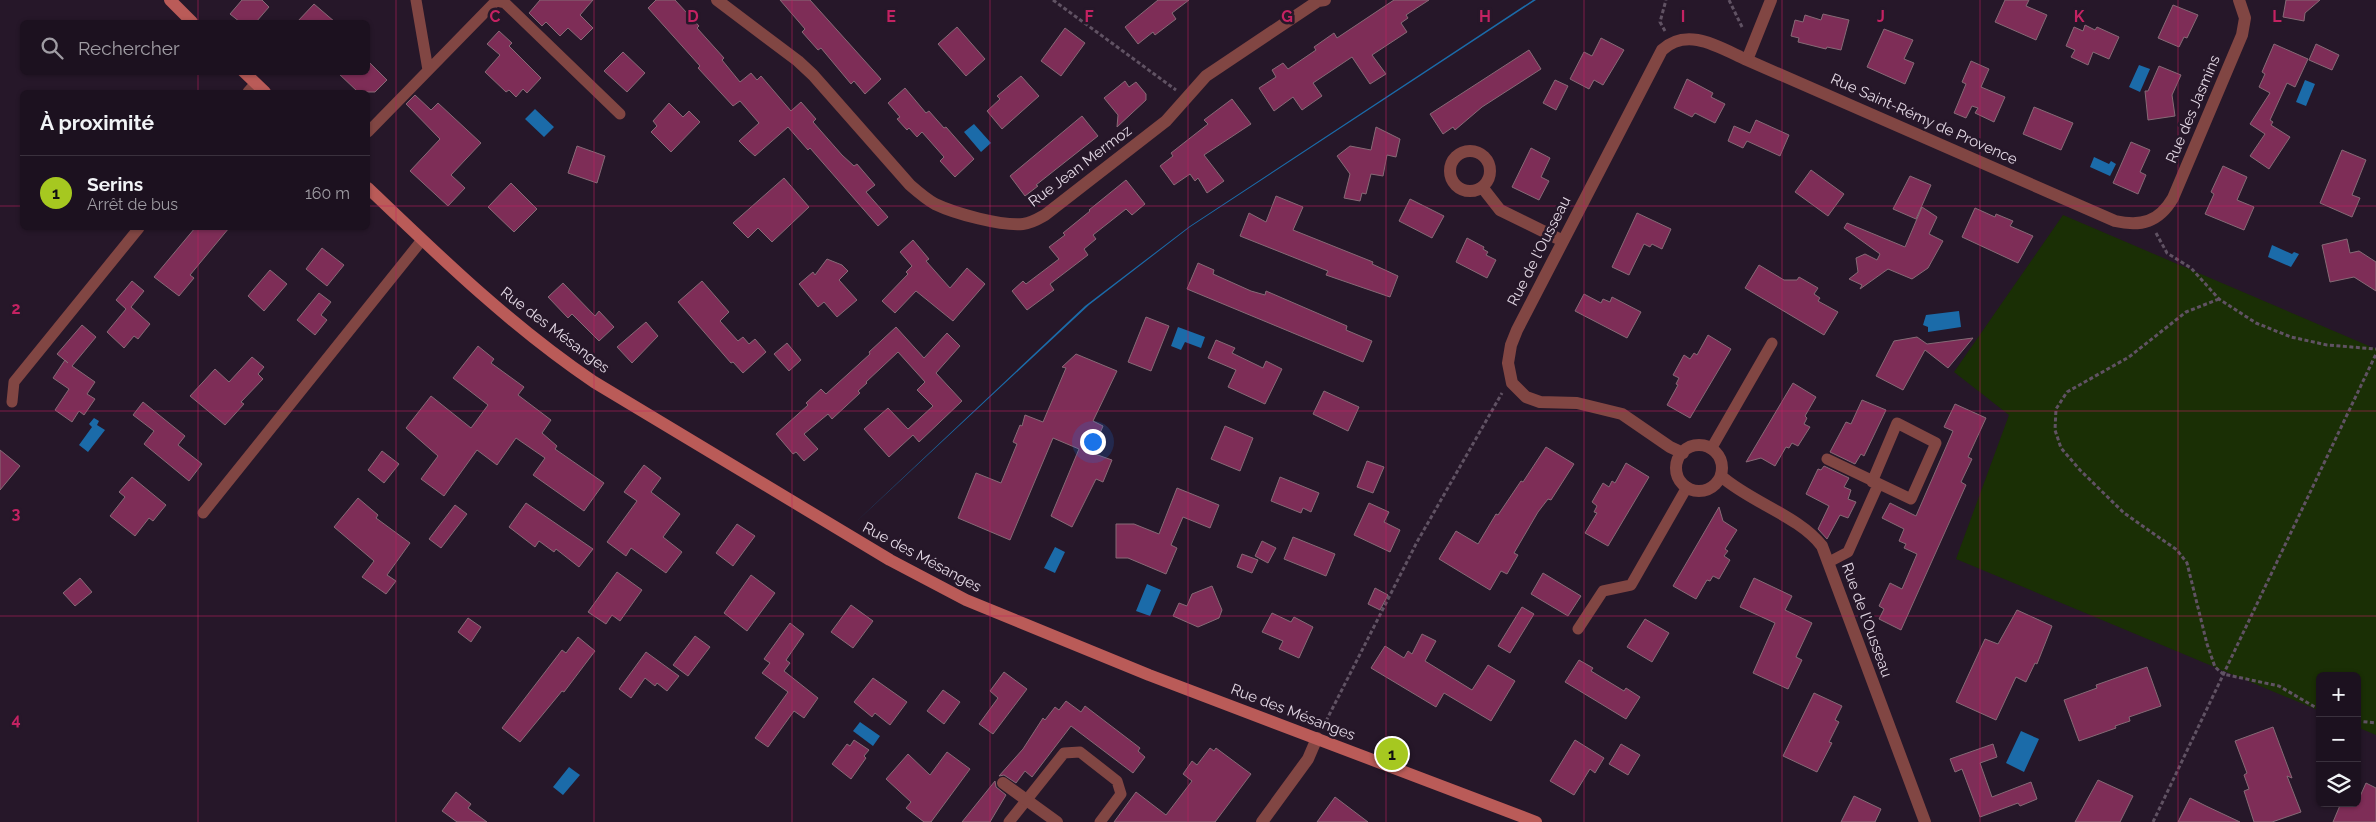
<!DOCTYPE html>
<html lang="fr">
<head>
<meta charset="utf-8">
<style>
	body { margin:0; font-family:Raleway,sans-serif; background:#291f2c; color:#f1f3f6 }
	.controls { position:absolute; right:15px; bottom:15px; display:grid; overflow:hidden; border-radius:8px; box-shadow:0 1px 4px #0004 }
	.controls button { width:45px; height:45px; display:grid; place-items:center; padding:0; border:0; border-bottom:1px solid #3a313d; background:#1c111f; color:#f1f3f6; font:25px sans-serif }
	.you { position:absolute; left:1092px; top:441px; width:18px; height:18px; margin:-12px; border:4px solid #fff; border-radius:50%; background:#1a73e8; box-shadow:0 0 0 8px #1a73e833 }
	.badge { display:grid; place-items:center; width:32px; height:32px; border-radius:50%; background:#a6c820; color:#111; font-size:16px; font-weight:700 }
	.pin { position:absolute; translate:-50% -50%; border:2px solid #fff; box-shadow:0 1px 5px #0006 }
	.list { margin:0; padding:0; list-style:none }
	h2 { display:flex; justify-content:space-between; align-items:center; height:65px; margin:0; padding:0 20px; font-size:21px }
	h2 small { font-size:16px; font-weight:400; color:#a09da4 }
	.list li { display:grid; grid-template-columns:32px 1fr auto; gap:15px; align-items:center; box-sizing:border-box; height:75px; padding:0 20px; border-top:1px solid #3a313d }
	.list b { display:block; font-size:19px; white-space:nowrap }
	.list p { margin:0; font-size:16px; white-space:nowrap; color:#a09da4 }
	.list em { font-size:16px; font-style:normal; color:#a09da4 }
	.icon { flex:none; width:28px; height:28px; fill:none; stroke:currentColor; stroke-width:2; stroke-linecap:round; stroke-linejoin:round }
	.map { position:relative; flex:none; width:2376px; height:822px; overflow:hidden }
	.search { position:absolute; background:#1c111f; box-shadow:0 1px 4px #0004; left:20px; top:20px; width:350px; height:55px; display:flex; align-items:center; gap:12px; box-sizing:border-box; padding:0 18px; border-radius:8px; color:#a09da4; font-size:19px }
	.panel { position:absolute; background:#1c111f; box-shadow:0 1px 4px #0004; left:20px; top:90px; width:350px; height:140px; border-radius:8px }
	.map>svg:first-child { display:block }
	.green { fill:#1a2f05 }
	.water { fill:#1b6ba9 }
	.building { fill:#7e2d57; stroke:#866a76 }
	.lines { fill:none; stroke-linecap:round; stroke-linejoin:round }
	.path { stroke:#605263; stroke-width:3; stroke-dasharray:4 2.5; stroke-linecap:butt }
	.lane { stroke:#814643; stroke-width:11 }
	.street { stroke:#814643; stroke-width:12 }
	.secondary { stroke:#ba5b58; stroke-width:12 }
	.grid { fill:none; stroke:#c42262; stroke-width:1; stroke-opacity:0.55 }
	.labels { text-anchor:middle; stroke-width:5; stroke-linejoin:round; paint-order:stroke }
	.street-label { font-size:15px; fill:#e3d8e5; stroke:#261729 }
	.grid-label { font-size:16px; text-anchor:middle; font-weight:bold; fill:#c42262; stroke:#261729; stroke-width:5; stroke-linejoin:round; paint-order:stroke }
</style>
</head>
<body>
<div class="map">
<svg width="2376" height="822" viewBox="0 0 2376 822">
	<rect width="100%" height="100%" fill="#261729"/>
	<path class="green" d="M2063 215 2376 349V735L2357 727V676H2320V711L1956 559 2009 415 1954 372Z"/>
	<path class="water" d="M1533 0H1536L1190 227 1089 305 857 521 1085 306 1190 226Z
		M2139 65 2150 69 2140 92 2129 87Z
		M2305 80 2315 84 2306 106 2296 102Z
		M535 109 554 127 544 137 525 119Z
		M974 124 991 143 981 152 964 132Z
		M2094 157 2109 164 2111 161 2116 164 2110 176 2090 167Z
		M2272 245 2292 254 2294 252 2299 254 2291 267 2268 257Z
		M1959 311 1961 327 1928 332V327L1923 325 1926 315Z
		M1178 327 1205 337 1201 348 1185 342 1181 350 1171 346Z
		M94 418 99 421 97 425 105 430 88 452 79 445 92 427 89 424Z
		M1055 547 1065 552 1055 573 1044 568Z
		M1147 584 1161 590 1150 616 1136 611Z
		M860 722 880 736 873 746 853 731Z
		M2021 731 2039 739 2024 772 2006 763Z
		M569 767 580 775 563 795 553 787Z"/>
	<path class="building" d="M242 0H262L269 7 256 22H240L230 14Z
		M540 0H593L580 15 593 28 581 40 568 28 560 36 546 22 542 26 529 13Z
		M656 0H675L699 26 697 28 724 58 722 60 740 82 751 73 757 80 761 76 791 111 801 102 816 119 813 122 842 155 854 166 857 164 875 185 866 192 888 217 878 226 810 148 808 150 788 127 755 156 747 149 739 141 759 123 740 101 733 106 698 68 700 66 648 8Z
		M780 0H810L881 79 865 94 854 81 851 84 821 48 818 50 802 32 805 29Z
		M1158 0H1189L1172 13 1176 19 1155 35 1153 32 1138 44 1125 27Z
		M1394 0H1429L1406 15 1408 18 1401 23 1407 32 1372 55 1386 74 1370 84 1352 57 1313 83 1322 96 1302 110 1293 97 1274 111 1259 88 1276 77 1272 70 1283 63 1288 69 1316 50 1314 47 1334 33 1337 38Z
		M2005 0H2029L2026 6 2047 15 2036 40 1995 22Z
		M2286 0H2320L2305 13 2304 21 2283 17Z
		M314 4 335 22H297Z
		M2173 5 2198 15 2187 38 2184 37 2179 47 2158 38Z
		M1823 14 1849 20 1841 50 1827 47 1826 49 1798 42 1799 38 1791 36 1795 20 1803 22 1805 15 1821 20Z
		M2085 25 2095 30 2097 27 2119 37 2109 59 2093 52 2088 65 2071 57 2075 50 2066 46 2074 27 2083 31Z
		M957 27 985 59 966 76 938 44Z
		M1065 28 1085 43 1061 76 1041 61Z
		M1884 29 1913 40 1904 59 1914 63 1905 84 1867 67Z
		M499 31 512 43 509 46 541 78 527 93 523 89 516 97 509 90 506 92 485 72 500 55 487 44Z
		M1601 38 1624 50 1603 85 1594 80 1589 89 1570 79 1584 52 1592 56Z
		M2274 44 2308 59 2295 87 2287 83 2270 120 2273 122 2271 125 2290 137 2269 169 2250 156 2265 134 2250 124 2270 93 2259 87 2265 74 2262 72Z
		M2316 44 2339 55 2332 70 2309 60Z
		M1529 50 1541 69 1482 107 1455 130 1453 127 1443 134 1430 114Z
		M623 52 645 73 627 92 604 71Z
		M368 61 387 80 375 92H358L337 72H368Z
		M1971 61 1989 69 1981 87 2005 97 1994 122 1975 113 1978 108 1972 106 1966 118 1954 113 1966 84 1962 82Z
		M2159 66 2181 75 2172 95 2175 116 2148 120 2145 91H2148Z
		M1021 76 1039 96 1002 129 987 111 1000 99 997 96Z
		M1687 79 1713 93 1711 97 1725 104 1715 123 1695 113 1692 117 1674 108Z
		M1555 80 1568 86 1556 110 1543 103Z
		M1125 81 1129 87 1136 82 1146 94V100L1117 127 1118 115 1104 98Z
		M905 88 926 113 929 111 944 128 946 127 974 159 955 177 940 161 944 157 922 132 917 137 909 128 907 130 897 119 900 117 888 103Z
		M415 95 431 110 438 103 481 143 451 175 465 188 448 206 410 171 440 139 406 104Z
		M1232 99 1251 124 1204 155 1224 181 1207 193 1198 178 1195 181 1190 174 1174 185 1160 166 1173 156 1171 153 1208 124 1204 120Z
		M669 103 683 117 689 111 700 122 671 152 651 132 657 126 653 121Z
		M2034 107 2073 123 2061 150 2023 134Z
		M1082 116 1098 136 1036 185 1038 186 1025 196 1010 176Z
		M1756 120 1789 135 1780 156 1747 141 1743 148 1728 141 1734 126 1750 133Z
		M1376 127 1400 139 1396 157 1387 155 1383 176 1371 174 1366 194 1362 193 1360 201 1344 198 1350 174 1337 156 1350 146 1371 150Z
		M2131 142 2150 150 2140 172 2146 175 2138 194 2113 183Z
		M577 146 605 156 597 183 568 173Z
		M1531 148 1550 158 1541 177 1549 181 1539 200 1512 187Z
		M2342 150 2366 160 2352 195 2360 198 2352 217 2320 203Z
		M2223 166 2247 177 2237 200 2254 207 2244 230 2205 214 2214 194 2211 192Z
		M1811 170 1844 194 1828 216 1795 192Z
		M1910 176 1931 185 1916 219 1893 209Z
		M784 178 809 207 772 242 758 228 748 238 733 223Z
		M1126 180 1145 204 1132 215 1126 209 1093 235 1096 239 1084 249 1088 255 1050 284 1054 290 1027 310 1012 291 1023 281 1026 284 1059 259 1049 247 1065 235 1063 233 1090 211 1089 210Z
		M511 183 537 209 514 232 488 207Z
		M1276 196 1303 207 1293 230 1373 262 1372 264 1398 276 1390 297 1326 275 1328 271 1240 236 1249 213 1266 222Z
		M1410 199 1444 216 1432 238 1399 221Z
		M1922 207 1937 217 1929 234 1943 241 1928 268 1912 279 1888 269 1860 289 1862 285 1849 279 1858 272 1856 258 1865 254 1877 260 1880 254 1844 228 1847 223 1905 247Z
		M1975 208 1995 217 1996 214 2013 221 2010 226 2033 236 2018 263 1962 237Z
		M1637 213 1671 229 1662 249 1652 244 1650 247 1644 244 1629 275 1612 267Z
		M195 228H229L190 275 194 278 179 296 154 277Z
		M1467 238 1484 247 1483 249 1488 252 1486 255 1496 260 1487 278 1456 262Z
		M2347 239 2350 253 2359 251 2376 262V291L2354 277 2330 282 2322 245Z
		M913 240 929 259 926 261 950 288 967 268 985 284 953 321 916 291 895 313 882 301 908 274 906 272 912 266 900 252Z
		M322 248 344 265 327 286 306 269Z
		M827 259 842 265 848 271 839 280 857 300 837 317 824 302 818 307 799 284 813 272 815 275Z
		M1198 263 1214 270 1213 274 1251 291 1265 295 1266 291 1347 326 1346 330 1372 341 1363 362 1187 289Z
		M1759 265 1784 280H1797L1799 277 1818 288 1814 294 1820 298 1818 301 1838 312 1824 335 1745 288Z
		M270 270 287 284 264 311 248 296Z
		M132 281 144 291 131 307 150 324 138 339 134 336 124 348 107 332 126 309 116 300Z
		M702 281 729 312 720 321 738 341 743 337 749 344 755 339 766 352 743 373 733 362 731 363 678 302Z
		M563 283 595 316 599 311 614 327 599 341 572 314 568 318 548 297Z
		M319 293 331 302 321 315 327 320 315 335 297 320Z
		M1584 294 1601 303 1603 299 1610 302 1612 297 1641 312 1627 338 1575 311Z
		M1146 317 1169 326 1151 371 1128 362Z
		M646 322 658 336 632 363 617 347Z
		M82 325 96 337 72 366 95 382 87 394 95 399 84 415 79 411 72 422 55 410 69 389 53 378 65 360 68 363 57 354Z
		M896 327 924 358 947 333 960 346 936 373 962 401 919 442 913 435 889 457 864 429 888 408 908 429 933 406 917 390 925 382 898 352 866 382 867 383 858 391 860 393 832 419 828 414 804 434 818 449 804 461 796 452 793 454 776 434 808 405 806 403 821 389 826 394 870 354 869 352Z
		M1708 335 1731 349 1690 418 1667 405 1678 385 1676 384 1679 378 1673 375 1684 355 1690 359 1694 353 1697 355Z
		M1917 337 1927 344 1973 338 1948 368 1925 350 1903 390 1876 376 1894 341Z
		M1216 340 1235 348 1232 353 1263 368 1266 361 1282 369 1265 404 1228 387 1236 370 1208 358Z
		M787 343 801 360 789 371 774 354Z
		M478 346 494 359 491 363 524 387 518 395 551 420 542 433 557 446 555 449 604 483 584 511 533 475 545 458 516 438 497 465 477 450 444 496 421 479 438 456 406 428 431 396 471 428 488 405 453 378Z
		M1076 354 1117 371 1093 421 1103 426 1092 453 1112 460 1103 482 1096 479 1072 527 1051 516 1079 449 1053 438 1010 540 958 518 976 473 1001 483 1017 444 1013 442 1020 425 1022 426 1025 415 1043 422 1066 368 1062 367Z
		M252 357 264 367 258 374 263 379 241 402 244 404 225 425 190 396 215 369 229 382Z
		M1793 383 1816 397 1805 416 1807 418 1804 424 1810 427 1798 446 1792 443 1789 448 1786 447 1775 466 1761 458 1746 462Z
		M1324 391 1359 407 1348 431 1313 414Z
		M1862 400 1886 410 1864 456 1861 454 1855 464 1830 452 1846 422 1851 424Z
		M143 402 185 436 178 445 202 464 189 481 144 444 154 431 133 415Z
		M1955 404 1986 418 1968 457 1972 459 1961 482 1966 485 1901 630 1879 619 1884 609 1879 606 1890 583 1902 589 1917 554 1904 548 1906 544 1899 541 1904 529 1882 518 1890 503 1916 516 1953 431 1944 427Z
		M1225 426 1253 438 1240 471 1211 459Z
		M1546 447 1574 464 1551 500 1548 499 1538 512 1514 553 1518 555 1507 574 1501 571 1490 590 1439 559 1456 531 1478 544 1496 514 1498 515 1521 481 1523 482Z
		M0 450 20 466 0 490Z
		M382 451 399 464 384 483 368 470Z
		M1367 461 1384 467 1373 493 1357 487Z
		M1626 463 1649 477 1608 546 1585 533 1597 513 1594 512 1597 506 1592 502 1603 483 1609 487 1612 481 1615 483Z
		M644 465 661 478 651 492 680 514 663 537 682 552 666 573 631 548 626 556 607 542 637 501 624 492Z
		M1824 466 1849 478 1844 487 1851 490 1848 499 1856 502 1848 518 1840 515 1827 539 1818 529 1829 506 1806 494 1818 469 1821 470Z
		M132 477 166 505 153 521 149 518 135 536 110 516 125 497 119 492Z
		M1280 477 1319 493 1311 512 1303 508 1301 513 1271 501Z
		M1177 488 1219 505 1210 528 1183 517 1171 545 1177 548 1166 574 1128 558H1116V524H1134L1159 534Z
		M358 498 378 515 376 518 410 543 387 575 396 581 386 594 362 577 374 561 334 527Z
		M526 503 593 549 579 567 556 549 554 552 539 541 535 547 509 527Z
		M1369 503 1389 512 1384 522 1400 530 1390 552 1354 535Z
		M455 505 467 514 441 548 429 539Z
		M1719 507 1723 521 1737 530 1725 549 1728 551 1724 556 1730 560 1719 579 1713 576 1710 581 1707 580 1696 599 1673 586Z
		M737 524 755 536 733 566 716 553Z
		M1293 537 1335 554 1326 576 1284 559Z
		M1262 541 1276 548 1268 563 1255 556Z
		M1242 554 1258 560 1252 573 1237 567Z
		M617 572 642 590 620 621 612 615 606 624 588 612Z
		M1543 573 1581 596 1568 616 1531 594Z
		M751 575 775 593 747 631 724 613Z
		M80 578 92 592 75 606 63 593Z
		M1754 578 1792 596 1785 610 1812 623 1796 657 1802 660 1788 689 1753 673 1775 623 1740 607Z
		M1212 586 1222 610 1219 618 1198 627 1173 616 1179 603 1187 606 1192 594Z
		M1375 588 1388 595 1380 610 1368 604Z
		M851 605 873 621 853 648 831 632Z
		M1522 607 1534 614 1510 653 1498 646Z
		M2017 610 2052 626 2037 664 2035 663 2026 682 2016 677 1996 720 1956 702 1985 639 1998 644Z
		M1272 613 1291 622 1294 617 1313 627 1299 658 1279 649 1283 641 1262 632Z
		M468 618 481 627 471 642 458 632Z
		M1645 619 1669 633 1652 662 1627 647Z
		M790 623 804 634 786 660 790 663 784 671 818 698 804 718 794 711 768 747 755 738 788 692 762 673 770 663 764 659Z
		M1422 634 1436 641 1425 661 1472 690 1488 665 1515 681 1491 721 1444 693 1436 707 1371 668 1385 646 1404 658 1408 651 1412 654Z
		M695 636 710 647 688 676 673 665Z
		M578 637 595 651 564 692 562 691 520 742 502 728 562 650 566 653Z
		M646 652 679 676 667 691 657 683 655 686 645 678 631 698 619 689Z
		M1579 660 1593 668 1591 671 1624 691 1626 688 1640 697 1626 719 1565 682Z
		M2147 667 2161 706 2129 717 2130 721 2115 726 2116 728 2079 741 2064 700 2097 688 2096 685Z
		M1004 672 1027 689 993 734 979 724 998 698 990 691Z
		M873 678 907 702 890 725 875 713 872 717 854 702Z
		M943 690 960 702 944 724 927 711Z
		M1814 693 1842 706 1835 720 1839 722 1829 742 1832 743 1817 772 1783 756Z
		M1066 701 1081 712 1085 706 1140 748 1138 751 1145 757 1133 773 1071 726 1032 777 1025 771 1016 783 1004 775 999 776 1023 749 1043 718 1045 720 1055 707 1059 710Z
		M2273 727 2292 778 2287 776 2301 812 2272 822H2254L2244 791 2249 789 2244 775 2247 773 2235 741Z
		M854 740 869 750 864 756 866 758 851 779 832 764 847 744 850 746Z
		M1575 740 1604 758 1595 773 1590 769 1574 795 1550 781Z
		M1621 744 1640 755 1628 775 1609 764Z
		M1993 744 1997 757 1980 763 1992 797 2031 782 2037 799 2020 806 2018 803 1980 817 1962 769 1955 772 1950 759Z
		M1210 748 1214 751 1216 748 1251 774 1215 822H1114L1136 792 1166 815 1192 781 1183 774 1192 761 1197 765Z
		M947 752 970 769 931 822H924L906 808 911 802 886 779 908 754 930 775Z
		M2098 780 2133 796 2120 822H2075Z
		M995 781 996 787 1006 795 990 822H962Z
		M2366 783 2376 788V822H2333L2341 803H2357Z
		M456 792 471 804 468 808 487 822H457L442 811Z
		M1854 796 1881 809 1875 822H1841Z
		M1335 797 1368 822H1317Z
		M2190 798 2206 806 2240 822H2178Z"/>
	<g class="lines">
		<path class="path" d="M1053 0 1176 90
			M1729 0 1743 29
			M1665 31 1660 22 1666 0
			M2156 233 2167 253 2191 268 2219 299 2256 323 2291 337 2327 345 2376 349
			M2219 299 2186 312 2129 357 2067 392 2056 409 2055 430 2061 448 2080 470 2124 513 2177 550 2187 563 2207 644 2215 667 2223 674 2279 686 2320 710
			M2357 721 2376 723
			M1323 727 1417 542 1502 393
			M2153 822 2376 354"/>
		<path class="lane" d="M416 0 428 70
			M248 92 256 83
			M368 132 496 1 505 3 620 114
			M12 402 14 382 139 228
			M1711 449 1772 343
			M1827 459 1911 499 1936 443 1897 423 1872 482
			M203 513 422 240
			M1829 562 1848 552 1878 485
			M1578 629 1603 591 1631 585 1687 487
			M1009 822 1064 753 1080 752 1117 781 1121 794 1100 822"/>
		<path class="street" d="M717 0 798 61 813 75 910 185C918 192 926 199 935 204 956 214 1001 226 1023 224 1032 223 1038 219 1045 215L1166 121 1206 76 1318 1 1325 0
			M1771 0 1747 60 2115 221C2141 227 2159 222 2173 198L2242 35 2245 18 2239 0
			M1450 171a20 20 0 1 1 40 0a20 20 0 1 1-40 0Z
			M1482 187 1500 210 1563 241
			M1676 468a23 23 0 1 1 46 0a23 23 0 1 1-46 0Z
			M1683 453 1670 447 1622 414 1577 403 1540 402 1526 397 1512 383 1508 363 1511 345 1517 330 1662 50C1688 26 1720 48 1747 60
			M1721 476C1750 502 1799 516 1822 546L1925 822
			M1003 783 1057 822
			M1262 822 1308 759 1317 738"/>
		<path class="secondary" d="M170 0 192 22
			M244 72 265 92
			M368 188C440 257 511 326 594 382L890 560 966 600 1149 675 1536 822"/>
	</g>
	<path class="grid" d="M198 0V22M396 0V822M594 0V822M792 0V822M990 0V822M1188 0V822M1386 0V822M1584 0V822M1782 0V822M1980 0V822M2178 0V822M198 72V92M0 206H22M368 206H2376M198 228V822M0 411H2376M0 616H2376"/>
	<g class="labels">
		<g class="street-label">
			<text transform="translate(2193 109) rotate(-67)" y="5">Rue des Jasmins</text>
			<text transform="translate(1924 119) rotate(24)" y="5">Rue Saint-Rémy de Provence</text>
			<text transform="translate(1080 166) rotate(-37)" y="5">Rue Jean Mermoz</text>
			<text transform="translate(1539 251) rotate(-63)" y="5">Rue de l'Ousseau</text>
			<text transform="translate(555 330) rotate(37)" y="5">Rue des Mésanges</text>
			<text transform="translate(922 557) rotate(28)" y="5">Rue des Mésanges</text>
			<text transform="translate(1867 620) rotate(70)" y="5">Rue de l'Ousseau</text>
			<text transform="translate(1293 712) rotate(21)" y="5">Rue des Mésanges</text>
		</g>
	</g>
	<g class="grid-label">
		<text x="495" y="22">C</text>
		<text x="693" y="22">D</text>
		<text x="891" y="22">E</text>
		<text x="1089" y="22">F</text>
		<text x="1287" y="22">G</text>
		<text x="1485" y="22">H</text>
		<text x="1683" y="22">I</text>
		<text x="1881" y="22">J</text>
		<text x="2079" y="22">K</text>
		<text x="2277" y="22">L</text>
		<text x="16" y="314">2</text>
		<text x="16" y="519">3</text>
		<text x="16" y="725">4</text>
	</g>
</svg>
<div class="controls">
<button>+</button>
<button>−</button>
<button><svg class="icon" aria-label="layers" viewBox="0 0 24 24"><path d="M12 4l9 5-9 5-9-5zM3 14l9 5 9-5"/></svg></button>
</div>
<div class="you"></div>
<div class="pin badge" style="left:1392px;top:754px">1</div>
<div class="search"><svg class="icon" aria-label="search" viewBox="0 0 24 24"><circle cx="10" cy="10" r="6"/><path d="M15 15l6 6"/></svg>Rechercher</div>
<section class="panel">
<h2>À proximité<small></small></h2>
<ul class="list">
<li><span class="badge">1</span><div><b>Serins</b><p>Arrêt de bus</p></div><em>160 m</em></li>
</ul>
</section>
</div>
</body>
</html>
